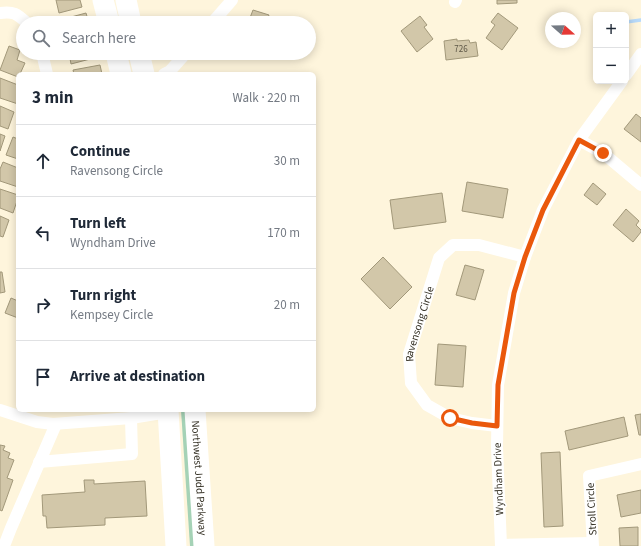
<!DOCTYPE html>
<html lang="en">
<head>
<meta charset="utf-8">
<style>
	body { margin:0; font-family:"Source Sans 3",sans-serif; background:#f6f6f7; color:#1f2937 }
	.controls { position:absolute; right:12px; top:12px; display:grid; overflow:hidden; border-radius:6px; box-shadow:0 2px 10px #0003 }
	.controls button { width:36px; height:36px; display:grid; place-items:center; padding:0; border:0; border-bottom:1px solid #e0e1e3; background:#fff; color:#1f2937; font:20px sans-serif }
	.compass { position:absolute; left:545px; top:12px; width:36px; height:36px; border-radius:50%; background:#fff; box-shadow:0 2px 10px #0003; rotate:110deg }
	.stop { position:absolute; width:12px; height:12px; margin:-9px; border:3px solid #ea580c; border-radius:50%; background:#fff }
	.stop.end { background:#ea580c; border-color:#fff; box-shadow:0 1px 4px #0008 }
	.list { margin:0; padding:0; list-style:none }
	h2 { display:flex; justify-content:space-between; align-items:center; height:52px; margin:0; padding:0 16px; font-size:17px }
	h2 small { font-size:13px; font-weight:400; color:#747a83 }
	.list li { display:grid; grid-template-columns:26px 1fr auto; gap:12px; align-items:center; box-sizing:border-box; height:72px; padding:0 16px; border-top:1px solid #e0e1e3 }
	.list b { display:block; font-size:15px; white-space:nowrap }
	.list p { margin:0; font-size:13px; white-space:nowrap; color:#747a83 }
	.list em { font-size:13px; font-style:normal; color:#747a83 }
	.icon { flex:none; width:22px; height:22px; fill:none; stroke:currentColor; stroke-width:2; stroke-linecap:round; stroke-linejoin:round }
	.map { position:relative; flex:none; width:641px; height:546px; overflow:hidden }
	.search { position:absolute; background:#fff; box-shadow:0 2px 10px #0003; left:16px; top:16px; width:300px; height:44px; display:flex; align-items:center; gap:10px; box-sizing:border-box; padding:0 14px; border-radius:22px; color:#747a83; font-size:15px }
	.panel { position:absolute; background:#fff; box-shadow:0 2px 10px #0003; left:16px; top:72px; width:300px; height:340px; border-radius:6px }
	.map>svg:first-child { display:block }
	.green { fill:#a5d2b6 }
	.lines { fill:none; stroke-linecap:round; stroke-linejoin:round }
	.stream { stroke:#b8dafa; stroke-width:3.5 }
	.building { fill:#d2c7a9; stroke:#a2987a }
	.minor { stroke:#fff; stroke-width:12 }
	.trunk { stroke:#fff; stroke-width:21 }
	.route { stroke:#ea580c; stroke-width:5 }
	.labels { text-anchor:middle; stroke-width:3; stroke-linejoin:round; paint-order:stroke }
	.number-label { font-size:9px; fill:#5c5646 }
	.street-label { font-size:11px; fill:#353125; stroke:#fff }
</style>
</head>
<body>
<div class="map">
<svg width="641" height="546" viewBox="0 0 641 546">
	<rect width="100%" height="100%" fill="#fef5dc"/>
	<path class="green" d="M181 410H188L197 546H190Z"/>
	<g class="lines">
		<path class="stream" d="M626 22 641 20"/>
	</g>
	<path class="building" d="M56 0H80L82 7 59 13Z
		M497 0H517V3L497 4Z
		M253 10 269 15 266 23H248Z
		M86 13 89 23H61L60 20Z
		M498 13 518 28 502 50 486 38 495 25 491 22Z
		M420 16 427 25 424 27 433 39 417 52 401 31Z
		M457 39V41L469 40 470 43 476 42 478 56 446 60 444 41Z
		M9 46 20 50 17 60 25 63 20 74H18V77L0 70Z
		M69 53H93L94 58 71 64Z
		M100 65 102 74H74L73 70Z
		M0 78 18 85V104L0 98Z
		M0 106 14 112 8 129 0 126Z
		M636 114 641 118V142L624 129Z
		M0 134 5 136 0 151Z
		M13 137 18 139V159L6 155Z
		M3 162 18 168V187L0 181V169Z
		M467 182 508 189 503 218 462 211Z
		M593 183 606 194 597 205 584 195Z
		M0 189 18 195V198L13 213 0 208Z
		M442 193 446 222 394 229 390 200Z
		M626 209 639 221 636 225 641 230V232L633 242 613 225Z
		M0 216 9 220 3 237 0 236Z
		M383 257 412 287 390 309 361 279Z
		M465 265 484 270 475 300 456 295Z
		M0 272H2L5 292 0 293Z
		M11 298 18 301V318L5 313Z
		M438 344 466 346 463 387 435 385Z
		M641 414V435H639L635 415Z
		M624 417 628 436 569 450 565 431Z
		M0 445 5 446 3 450 10 453 8 458 14 460 7 478 13 480 2 511 0 510Z
		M560 452 563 526 544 527 541 453Z
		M84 480H94V484L145 481 147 516 105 518V525L47 528 46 516H43L42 495 85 492Z
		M641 490V513L621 517 617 495Z
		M638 527V546H620L619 528Z"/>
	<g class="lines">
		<g class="minor">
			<path d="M455 2 456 0"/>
			<path d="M0 13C14 11 17 14 27 23"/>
			<path d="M212 23 232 0"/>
			<path d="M42 53 47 74"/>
			<path d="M164 74 170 71 186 53"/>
			<path d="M626 75 641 54"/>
			<path d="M579 140 603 153 641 185"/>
			<path d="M0 410 37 422 53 424 131 418 168 412"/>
			<path id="s1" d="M497 426 472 423 450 418 427 405 411 383 409 354 439 258 453 245H479L525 257"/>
			<path d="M39 462 132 454 131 418"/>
			<path d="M501 545 592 543"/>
			<path d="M4 546 11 528 56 424"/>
			<path d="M501 546 497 447 498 385 514 293 525 257 543 210 579 140 622 81"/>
			<path d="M593 546 589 476 641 464"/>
		</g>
		<g class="trunk">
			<path d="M103 0 109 23"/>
			<path d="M126 0 131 23"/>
			<path d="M116 53 121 74"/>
			<path d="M139 53 144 74"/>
			<path d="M168 410 176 546"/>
			<path id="s2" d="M195 410 204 546"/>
		</g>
	</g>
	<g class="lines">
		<path class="route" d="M450 418 472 423 497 426 498 385 514 293 525 257 543 210 579 140 603 153"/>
	</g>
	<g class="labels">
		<g class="number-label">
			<text x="461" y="52">726</text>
		</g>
		<g class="street-label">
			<text dy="4" stroke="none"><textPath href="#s1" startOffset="162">Ravensong Circle</textPath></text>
			<text dy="4" stroke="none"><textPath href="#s2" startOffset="68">Northwest Judd Parkway</textPath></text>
			<text transform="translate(498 479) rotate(-92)" y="4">Wyndham Drive</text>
			<text transform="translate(591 509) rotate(-93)" y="4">Stroll Circle</text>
		</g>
	</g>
</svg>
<div class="controls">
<button>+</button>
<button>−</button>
</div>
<svg class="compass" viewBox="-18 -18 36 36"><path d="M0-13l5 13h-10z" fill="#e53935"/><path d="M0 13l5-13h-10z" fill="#747a83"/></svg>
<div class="stop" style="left:450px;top:418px"></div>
<div class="stop end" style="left:603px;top:153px"></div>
<div class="search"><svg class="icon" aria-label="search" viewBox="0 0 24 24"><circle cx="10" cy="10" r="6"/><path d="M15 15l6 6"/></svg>Search here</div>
<section class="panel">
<h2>3 min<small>Walk · 220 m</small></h2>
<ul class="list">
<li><svg class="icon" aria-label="ahead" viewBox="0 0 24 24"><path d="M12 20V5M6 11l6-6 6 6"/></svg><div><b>Continue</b><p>Ravensong Circle</p></div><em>30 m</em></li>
<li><svg class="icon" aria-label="left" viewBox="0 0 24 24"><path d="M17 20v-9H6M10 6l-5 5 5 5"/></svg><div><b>Turn left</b><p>Wyndham Drive</p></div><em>170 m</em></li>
<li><svg class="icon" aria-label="right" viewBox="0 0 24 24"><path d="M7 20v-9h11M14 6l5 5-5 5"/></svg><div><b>Turn right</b><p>Kempsey Circle</p></div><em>20 m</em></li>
<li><svg class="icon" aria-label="arrive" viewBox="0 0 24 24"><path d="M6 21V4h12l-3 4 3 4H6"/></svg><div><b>Arrive at destination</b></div></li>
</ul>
</section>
</div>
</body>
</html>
